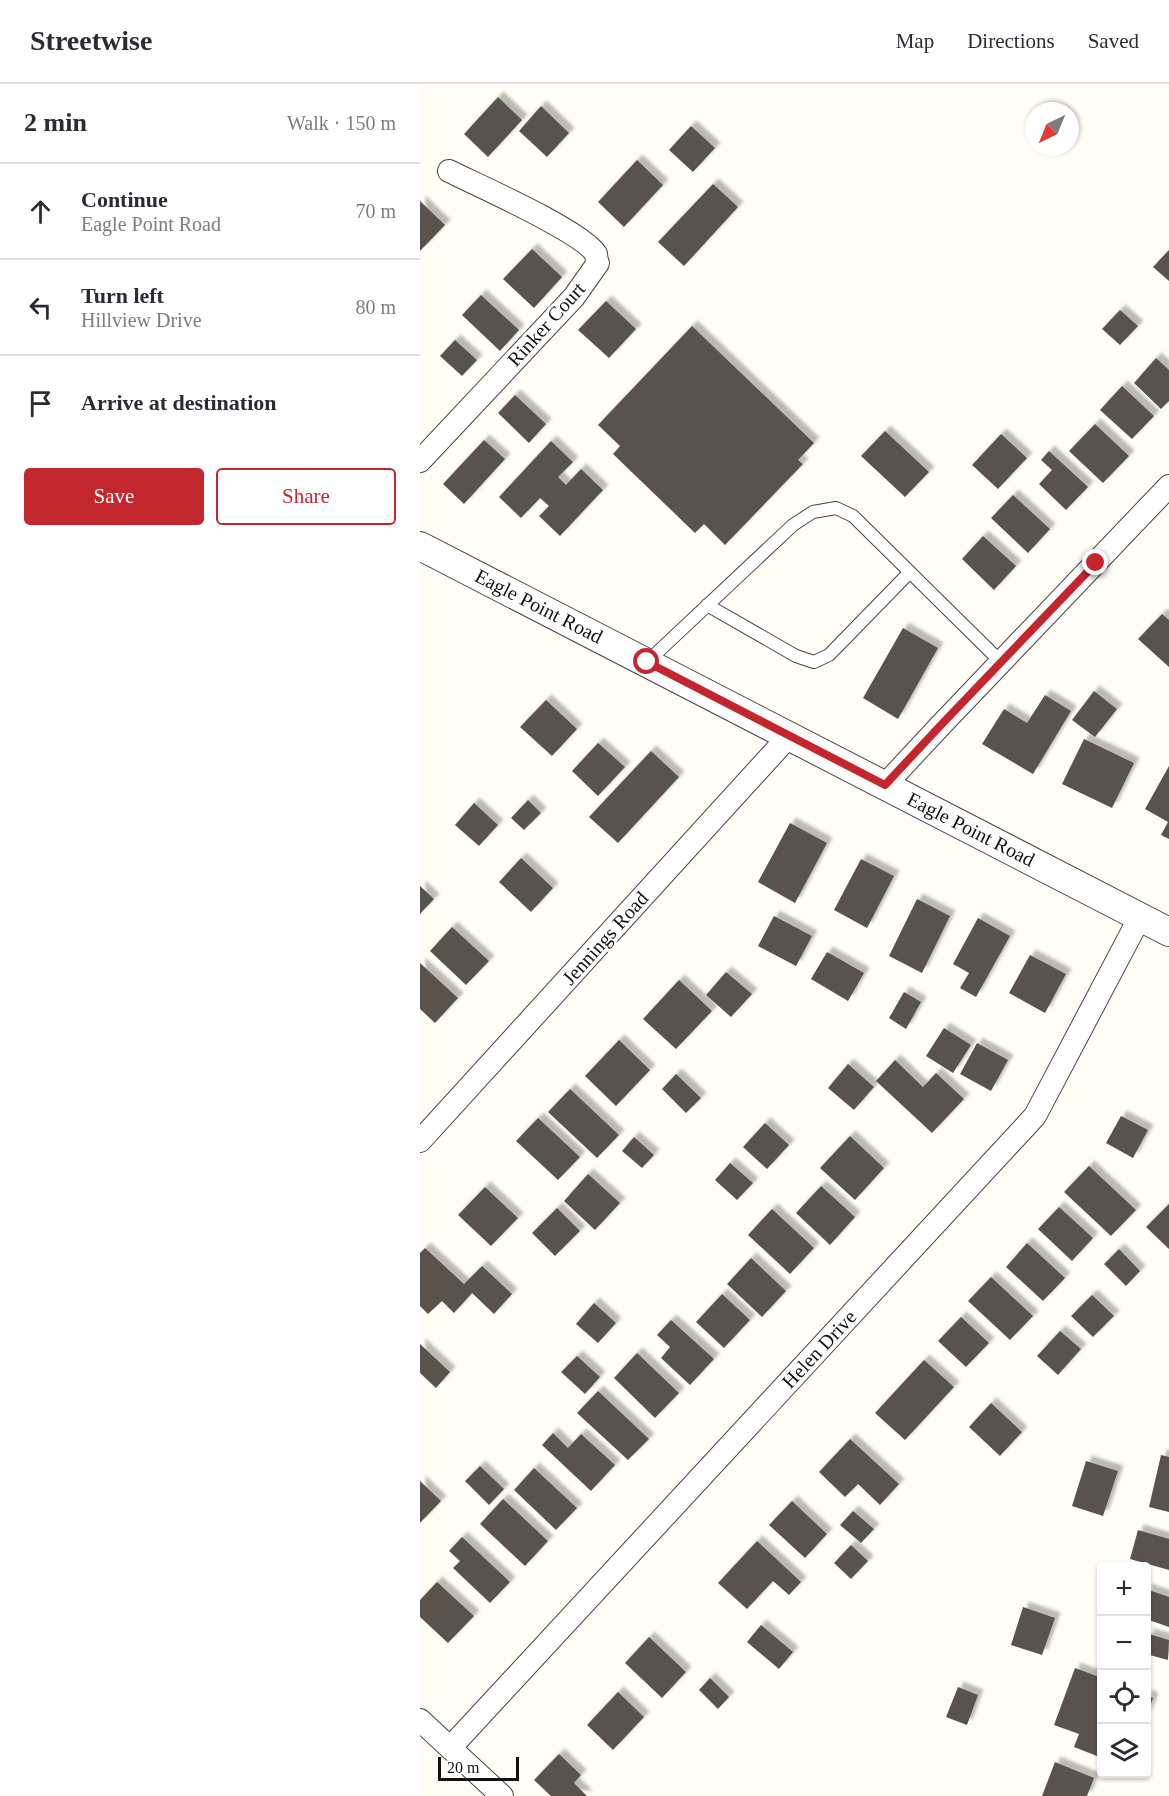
<!DOCTYPE html>
<html lang="en">
<head>
<meta charset="utf-8">
<style>
	body { margin:0; font-family:"Times New Roman",serif; background:#f7f7f7; color:#2b2b33 }
	.controls { position:absolute; right:18px; bottom:18px; display:grid; overflow:hidden; border-radius:6px; box-shadow:0 2px 4px #0004 }
	.controls button { width:54px; height:54px; display:grid; place-items:center; padding:0; border:0; border-bottom:2px solid #e1e1e2; background:#fff; color:#2b2b33; font:30px sans-serif }
	.compass { position:absolute; left:605px; top:18px; width:54px; height:54px; border-radius:50%; background:#fff; box-shadow:0 2px 4px #0004; rotate:223deg }
	.scale { position:absolute; left:18px; bottom:15px; width:81px; box-sizing:border-box; padding-left:6px; border:3px solid #111; border-top:0; font-size:16px; line-height:21px; white-space:nowrap; color:#111; -webkit-text-stroke:4px #fff; paint-order:stroke }
	.stop { position:absolute; width:18px; height:18px; margin:-14px; border:4px solid #c4262e; border-radius:50%; background:#fff }
	.stop.end { background:#c4262e; border-color:#fff; box-shadow:0 2px 6px #0008 }
	.list { margin:0; padding:0; list-style:none }
	h2 { display:flex; justify-content:space-between; align-items:center; height:78px; margin:0; padding:0 24px; font-size:26px }
	h2 small { font-size:20px; font-weight:400; color:#7c7c81 }
	.list li { display:grid; grid-template-columns:39px 1fr auto; gap:18px; align-items:center; box-sizing:border-box; height:96px; padding:0 24px; border-top:2px solid #e1e1e2 }
	.list b { display:block; font-size:22px; white-space:nowrap }
	.list p { margin:0; font-size:20px; white-space:nowrap; color:#7c7c81 }
	.list em { font-size:20px; font-style:normal; color:#7c7c81 }
	.actions { display:flex; gap:12px; padding:18px 24px }
	.actions a { flex:1; padding:14px 0; border:2px solid #c4262e; border-radius:6px; text-align:center; font-size:21px; color:#c4262e }
	.actions .main { background:#c4262e; color:#fff }
	.icon { flex:none; width:33px; height:33px; fill:none; stroke:currentColor; stroke-width:2; stroke-linecap:round; stroke-linejoin:round }
	.map { position:relative; flex:none; width:749px; height:1712px; overflow:hidden }
	header { display:flex; align-items:center; gap:36px; box-sizing:border-box; height:84px; padding:0 30px; background:#fff; border-bottom:2px solid #e1e1e2 }
	header strong { font-size:28px }
	nav { display:flex; gap:33px; margin-inline-start:auto; font-size:21px }
	main { display:flex }
	aside { flex:1; background:#fff }
	.map>svg:first-child { display:block }
	.building { fill:#5a524d; filter:url(#shadow) }
	.lines { fill:none; stroke-linecap:round; stroke-linejoin:round }
	.service-casing { stroke:#444; stroke-width:14 }
	.minor-casing { stroke:#444; stroke-width:24 }
	.tertiary-casing { stroke:#444; stroke-width:30 }
	.service { stroke:#fff; stroke-width:12 }
	.minor { stroke:#fff; stroke-width:22 }
	.tertiary { stroke:#fff; stroke-width:28 }
	.route { stroke:#c4262e; stroke-width:8 }
	.labels { text-anchor:middle; stroke-width:6; stroke-linejoin:round; paint-order:stroke }
	.street-label { font-size:20px; fill:#111; stroke:#fff }
</style>
</head>
<body>
<header>
<strong>Streetwise</strong>
<nav><a>Map</a><a>Directions</a><a>Saved</a></nav>
</header>
<main>
<aside>
<h2>2 min<small>Walk · 150 m</small></h2>
<ul class="list">
<li><svg class="icon" aria-label="ahead" viewBox="0 0 24 24"><path d="M12 20V5M6 11l6-6 6 6"/></svg><div><b>Continue</b><p>Eagle Point Road</p></div><em>70 m</em></li>
<li><svg class="icon" aria-label="left" viewBox="0 0 24 24"><path d="M17 20v-9H6M10 6l-5 5 5 5"/></svg><div><b>Turn left</b><p>Hillview Drive</p></div><em>80 m</em></li>
<li><svg class="icon" aria-label="arrive" viewBox="0 0 24 24"><path d="M6 21V4h12l-3 4 3 4H6"/></svg><div><b>Arrive at destination</b></div></li>
</ul>
<div class="actions"><a class="main">Save</a><a>Share</a></div>
</aside>
<div class="map">
<svg width="749" height="1712" viewBox="0 0 749 1712">
	<defs>
		<filter id="shadow"><feDropShadow dx="5.5" dy="-5.5" stdDeviation="1.5" flood-color="#0004"/></filter>
	</defs>
	<rect width="100%" height="100%" fill="#fffdf5"/>
	<path class="building" d="M78 13 102 36 68 73 44 50Z
		M121 22 149 49 127 73 99 47Z
		M271 42 295 64 273 88 249 66Z
		M217 76 243 101 204 143 178 118Z
		M293 100 318 123 264 182 238 158Z
		M0 117 25 141 0 167Z
		M112 165 142 193 114 224 83 195Z
		M749 166V197L733 183Z
		M61 211 99 246 80 267 42 231Z
		M186 217 216 245 189 274 158 246Z
		M700 226 718 242 700 261 682 245Z
		M272 242 394 359 378 376 383 380 305 461 284 440 275 449 193 370 200 362 178 341Z
		M35 256 57 276 42 292 20 272Z
		M736 274 749 286V317L741 325 714 299Z
		M702 302 734 332 712 355 680 326Z
		M95 311 126 340 109 359 78 329Z
		M675 340 709 372 683 399 649 367Z
		M465 347 509 388 485 413 441 372Z
		M581 350 607 374 578 405 552 381Z
		M64 356 85 375 44 420 23 400Z
		M131 357 153 378 138 393 146 401 161 385 183 406 140 452 119 432 129 422 120 414 101 434 79 413Z
		M629 367 668 403 646 426 619 400 632 386 621 376Z
		M593 411 630 445 608 469 571 434Z
		M563 452 596 482 574 506 542 475Z
		M742 530 749 536V583L718 555Z
		M483 544 518 564 478 635 443 614Z
		M674 607 697 625 675 653 652 636Z
		M625 611 651 627 613 690 562 660 584 625 607 639Z
		M126 616 157 645 132 672 100 643Z
		M664 655 714 679 692 724 642 700Z
		M178 659 205 683 178 712 152 687Z
		M231 667 259 693 198 759 169 733Z
		M749 682V755L741 751 748 738 725 725Z
		M108 716 121 729 104 746 91 734Z
		M54 719 78 741 59 762 35 741Z
		M370 739 407 759 375 819 338 798Z
		M101 774 133 804 111 828 79 798Z
		M441 775 474 792 447 844 414 826Z
		M0 802 14 815 0 830Z
		M497 815 530 832 502 889 469 872Z
		M354 832 392 852 376 882 338 862Z
		M558 834 590 852 556 913 540 904 549 889 533 880Z
		M32 843 69 877 46 901 10 867Z
		M407 868 444 889 428 917 391 895Z
		M610 871 646 890 625 929 589 909Z
		M0 879 38 914 15 939 0 925Z
		M306 888 332 910 311 933 286 911Z
		M259 896 292 927 256 965 223 935Z
		M484 908 501 918 486 945 469 934Z
		M524 944 551 961 533 989 506 972Z
		M199 956 230 986 196 1022 165 992Z
		M557 959 588 976 571 1007 540 990Z
		M475 976 503 1003 516 989 544 1015 512 1049 456 997Z
		M428 980 454 1003 434 1026 408 1004Z
		M256 990 281 1014 266 1029 242 1005Z
		M150 1005 199 1051 177 1074 128 1028Z
		M701 1032 728 1046 713 1074 686 1059Z
		M118 1034 160 1073 138 1096 96 1057Z
		M345 1039 369 1061 347 1085 323 1063Z
		M430 1052 464 1084 435 1116 400 1084Z
		M214 1053 234 1071 222 1084 202 1067Z
		M310 1079 333 1099 317 1116 295 1096Z
		M669 1082 716 1126 691 1152 644 1108Z
		M168 1090 200 1119 175 1146 144 1117Z
		M401 1102 435 1133 410 1161 376 1129Z
		M65 1103 98 1134 71 1162 38 1131Z
		M749 1120V1165L726 1143Z
		M639 1123 673 1154 652 1177 618 1145Z
		M137 1124 160 1147 135 1172 112 1149Z
		M352 1125 394 1164 370 1190 328 1151Z
		M607 1159 645 1194 623 1217 586 1183Z
		M5 1164 44 1200 62 1182 92 1210 74 1230 52 1209 34 1229 22 1217 8 1230 0 1222V1169Z
		M699 1165 720 1187 706 1202 684 1180Z
		M331 1174 366 1207 342 1233 307 1200Z
		M571 1193 613 1232 590 1256 548 1217Z
		M302 1210 330 1236 304 1264 276 1238Z
		M672 1211 694 1232 673 1253 651 1232Z
		M174 1219 196 1239 178 1259 156 1240Z
		M541 1233 569 1259 546 1283 518 1257Z
		M251 1236 294 1275 270 1301 241 1274 250 1263 237 1251Z
		M640 1247 661 1265 638 1291 617 1272Z
		M0 1260 30 1288 16 1304 0 1289Z
		M217 1269 259 1309 235 1334 194 1294Z
		M157 1272 180 1293 165 1310 141 1288Z
		M504 1276 534 1303 485 1356 455 1329Z
		M178 1307 229 1355 208 1376 157 1329Z
		M571 1319 602 1348 580 1372 549 1343Z
		M133 1349 148 1364 161 1350 195 1381 171 1407 122 1361Z
		M430 1355 479 1400 460 1421 438 1400 425 1413 399 1388Z
		M741 1371 749 1373V1428L729 1423Z
		M666 1377 698 1387 683 1432 652 1422Z
		M60 1382 84 1405 69 1421 45 1397Z
		M114 1384 157 1424 136 1446 94 1406Z
		M0 1397 21 1417 0 1439Z
		M83 1415 128 1457 105 1482 60 1440Z
		M372 1417 407 1450 385 1474 349 1441Z
		M433 1427 454 1445 441 1459 420 1441Z
		M718 1446 749 1455V1486L710 1475Z
		M42 1453 90 1498 70 1519 33 1484 40 1477 29 1467Z
		M337 1457 381 1498 369 1511 353 1497 327 1525 298 1499Z
		M431 1461 448 1477 431 1495 414 1479Z
		M17 1498 54 1532 28 1559 0 1533V1516Z
		M726 1505 749 1513V1543L726 1535Z
		M603 1523 635 1534 622 1571 591 1561Z
		M341 1541 373 1568 359 1585 327 1558Z
		M729 1550 749 1556 748 1576 726 1570V1557Z
		M229 1553 266 1588 242 1614 205 1579Z
		M655 1584 682 1594V1674L654 1663 659 1650 634 1641Z
		M290 1594 309 1613 298 1625 279 1606Z
		M538 1603 558 1611 547 1641 526 1633Z
		M198 1608 224 1633 193 1666 167 1641Z
		M726 1611 733 1614 727 1631H726Z
		M139 1670 161 1691 154 1699 167 1712H131L114 1696Z
		M635 1678 674 1694 667 1712H622Z"/>
	<g class="lines">
		<g class="service-casing">
			<path id="service" d="M287 521 376 572 394 578 409 571 490 488
				M227 578 373 441 393 428 416 424 433 432 581 578"/>
		</g>
		<g class="minor-casing">
			<path id="minor" d="M0 377 154 213 178 179C177 178 176 171 176 170 162 147 57 101 29 87
				M465 701 520 642 749 402
				M0 1057 370 651
				M0 1636 82 1712
				M30 1664 615 1032 720 833"/>
		</g>
		<g class="tertiary-casing">
			<path id="tertiary" d="M0 462 749 848"/>
		</g>
		<use href="#service" class="service"/>
		<use href="#minor" class="minor"/>
		<use href="#tertiary" class="tertiary"/>
	</g>
	<g class="lines">
		<path class="route" d="M227 578 465 701 520 642 676 479"/>
	</g>
	<g class="labels">
		<g class="street-label">
			<text transform="translate(126 240) rotate(-48)" y="7">Rinker Court</text>
			<text transform="translate(119 522) rotate(27)" y="7">Eagle Point Road</text>
			<text transform="translate(551 745) rotate(27)" y="7">Eagle Point Road</text>
			<text transform="translate(185 854) rotate(-48)" y="7">Jennings Road</text>
			<text transform="translate(399 1265) rotate(-47)" y="7">Helen Drive</text>
		</g>
	</g>
</svg>
<div class="controls">
<button>+</button>
<button>−</button>
<button><svg class="icon" aria-label="locate" viewBox="0 0 24 24"><circle cx="12" cy="12" r="6"/><path d="M12 2v4M12 18v4M2 12h4M18 12h4"/></svg></button>
<button><svg class="icon" aria-label="layers" viewBox="0 0 24 24"><path d="M12 4l9 5-9 5-9-5zM3 14l9 5 9-5"/></svg></button>
</div>
<svg class="compass" viewBox="-18 -18 36 36"><path d="M0-13l5 13h-10z" fill="#e53935"/><path d="M0 13l5-13h-10z" fill="#7c7c81"/></svg>
<div class="scale">20 m</div>
<div class="stop" style="left:227px;top:578px"></div>
<div class="stop end" style="left:676px;top:479px"></div>
</div>
</main>
</body>
</html>
